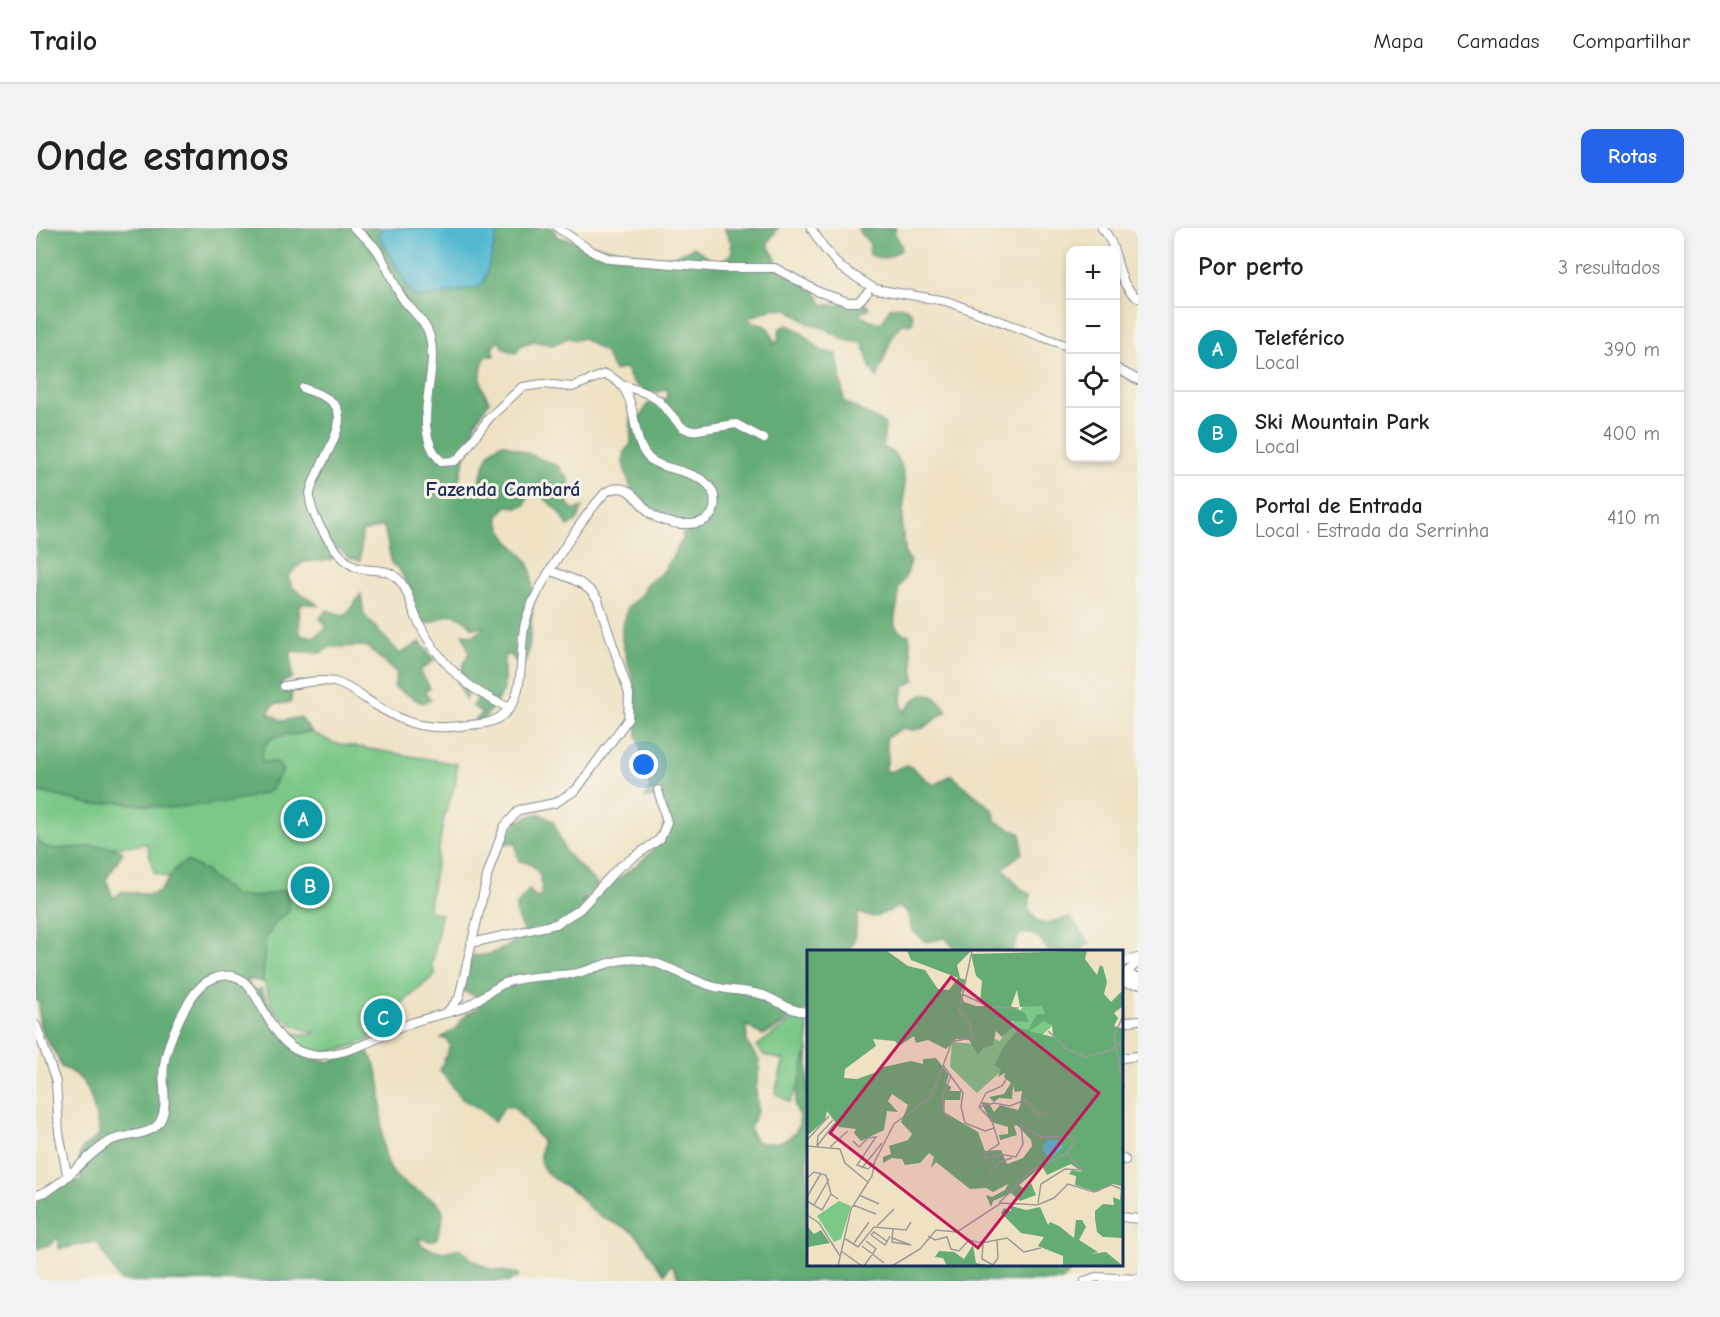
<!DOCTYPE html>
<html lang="pt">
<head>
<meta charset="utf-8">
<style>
	body { margin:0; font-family:"Comic Neue",sans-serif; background:#f2f2f2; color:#202124 }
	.controls { position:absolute; right:18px; top:18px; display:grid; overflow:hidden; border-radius:12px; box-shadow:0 3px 9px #0003 }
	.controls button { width:54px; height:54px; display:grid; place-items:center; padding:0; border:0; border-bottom:2px solid #e0e0e0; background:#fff; color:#202124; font:30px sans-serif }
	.you { position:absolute; left:608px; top:537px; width:21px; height:21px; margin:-15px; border:4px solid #fff; border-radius:50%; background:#1a73e8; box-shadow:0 0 0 9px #1a73e833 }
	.badge { display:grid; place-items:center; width:39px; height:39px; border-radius:50%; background:#2563eb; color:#fff; font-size:20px; font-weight:700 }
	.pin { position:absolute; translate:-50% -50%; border:3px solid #fff; box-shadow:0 2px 6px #0006 }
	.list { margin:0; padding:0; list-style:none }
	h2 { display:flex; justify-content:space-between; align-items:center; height:78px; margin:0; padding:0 24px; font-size:26px }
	h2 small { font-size:20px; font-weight:400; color:#757577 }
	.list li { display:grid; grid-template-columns:39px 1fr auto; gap:18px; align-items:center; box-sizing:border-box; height:84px; padding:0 24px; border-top:2px solid #e0e0e0 }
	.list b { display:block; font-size:22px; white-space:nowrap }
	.list p { margin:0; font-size:20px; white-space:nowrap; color:#757577 }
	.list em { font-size:20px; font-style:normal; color:#757577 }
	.icon { flex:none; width:33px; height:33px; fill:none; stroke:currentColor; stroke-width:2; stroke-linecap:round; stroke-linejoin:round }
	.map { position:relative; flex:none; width:1102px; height:1053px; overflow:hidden; border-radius:12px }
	header { display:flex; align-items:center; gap:36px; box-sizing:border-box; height:84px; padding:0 30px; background:#fff; border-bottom:2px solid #e0e0e0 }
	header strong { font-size:28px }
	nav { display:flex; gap:33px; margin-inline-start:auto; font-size:21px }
	.intro { display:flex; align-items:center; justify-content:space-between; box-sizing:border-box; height:144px; padding:0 36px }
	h1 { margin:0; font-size:42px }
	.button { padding:15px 27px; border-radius:12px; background:#2563eb; color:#fff; font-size:21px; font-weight:700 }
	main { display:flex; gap:36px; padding:0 36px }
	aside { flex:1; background:#fff; border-radius:12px; box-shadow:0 3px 9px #0003 }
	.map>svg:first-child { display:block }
	.green { fill:#7bc887; stroke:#4b7c72; stroke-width:1.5 }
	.forest { fill:#64ac74; stroke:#406e69; stroke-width:1.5 }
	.water { fill:#53b9d1; stroke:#377498; stroke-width:1.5 }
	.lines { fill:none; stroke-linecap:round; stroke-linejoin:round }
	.minor-casing { stroke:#848890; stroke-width:10 }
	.minor { stroke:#fff; stroke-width:8 }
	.labels { text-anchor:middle; stroke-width:6; stroke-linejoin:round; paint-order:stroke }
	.neighbourhood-label { font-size:20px; font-weight:bold; fill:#1b2f5e; stroke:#f7f3e8 }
	.inset-road { fill:none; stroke:#9a9a9b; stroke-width:1.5 }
	.view { fill:#c2185b; fill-opacity:0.15; stroke:#c2185b; stroke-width:3 }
	.inset-edge { fill:none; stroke:#1b2f5e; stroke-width:3 }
</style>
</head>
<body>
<header>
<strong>Trailo</strong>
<nav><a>Mapa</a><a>Camadas</a><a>Compartilhar</a></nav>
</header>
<div class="intro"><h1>Onde estamos</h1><a class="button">Rotas</a></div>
<main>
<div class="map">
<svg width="1102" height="1053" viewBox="0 0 1102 1053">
	<rect width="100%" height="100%" fill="#f7f3e8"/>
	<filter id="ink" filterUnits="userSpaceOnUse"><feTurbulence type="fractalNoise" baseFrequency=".0167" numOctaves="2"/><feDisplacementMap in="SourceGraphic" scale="12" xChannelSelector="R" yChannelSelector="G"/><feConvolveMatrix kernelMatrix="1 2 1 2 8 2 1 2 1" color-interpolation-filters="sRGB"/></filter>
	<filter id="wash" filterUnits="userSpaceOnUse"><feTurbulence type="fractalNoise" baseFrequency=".008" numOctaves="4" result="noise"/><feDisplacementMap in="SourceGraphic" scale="24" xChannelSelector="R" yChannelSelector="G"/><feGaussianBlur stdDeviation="1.35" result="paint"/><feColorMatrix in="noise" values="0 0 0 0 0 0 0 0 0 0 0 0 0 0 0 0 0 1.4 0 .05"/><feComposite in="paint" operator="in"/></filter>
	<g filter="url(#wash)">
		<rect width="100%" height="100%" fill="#eee2c3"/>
		<path class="green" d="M270 502 298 515 421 536 420 553 408 589 392 683 405 686 396 737 399 747 362 779 355 792 341 799 340 807C316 823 267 835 245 808 235 795 229 777 222 762L225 760C234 780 251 815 279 805 233 792 239 778 222 740 216 725 192 682 182 672 173 663 131 649 118 644L111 616 0 626V504L224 505Z
			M762 788H772V838L754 874 739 865 748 832 728 827 721 818Z"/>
		<path class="forest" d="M0 0H517L521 9 619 30 639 28 657 19 670 27 679 38 696 25 695 14 688 0H742L731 16 740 31 741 40 780 64 787 77H804L820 69 822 76 829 75 833 80 822 87 845 96 854 80C862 77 870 78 876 85L877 93 874 97 865 96 855 111 841 150 834 139 827 115 809 112 788 100 772 95 751 81 739 80 710 91C725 97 737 97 738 116L742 112 744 100 752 97 766 105 786 123 801 126 808 174 849 196 847 219C878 233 867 269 866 298 866 307 870 316 869 326L875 333 871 346 862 362C866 378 846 403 873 407L879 452 868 459 865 473 868 484C886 462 893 458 911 483L887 500 877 502 866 500 850 510 852 530 849 542 854 544 870 537C882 541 888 553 899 557L915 547 958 583 959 593 985 606 986 625 967 640 984 660 995 667 992 679 1001 693 1007 696 1034 689 1054 715 1043 723H1012C1005 710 999 702 983 707L977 723H921L909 710 890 714 876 702 871 684 863 679 838 689 822 685 818 713 812 723H772V783C753 786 744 802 726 807L710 797 711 816 724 833 720 862 722 882 714 900C716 908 718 915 728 915 744 916 766 909 763 889 763 885 758 879 759 876 759 871 770 825 772 823V1036L1039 1037 1026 1053H673L666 1050 644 1053 636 1038H633L629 1046C616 1034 612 1018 599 1006 587 997 574 994 562 987 551 981 546 968 536 962 525 955 510 948 505 936 502 928 506 921 506 913L478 879H468L458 894 446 882 426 871 404 842 414 818 411 812 405 810 421 800 427 789 443 779 442 769 424 762 437 727C451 731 482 716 487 702 475 678 478 681 493 662L501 670 505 668C507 650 503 635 483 633L479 614 469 616C474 597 484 590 503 585L517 593 530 625 562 657 544 675C561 667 617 629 624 612 630 598 630 580 619 569L608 571 614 559 603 534 605 520 601 508 599 461 586 413V400L592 379 606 366 610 356 627 344 647 311 646 305H651L653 301 648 296 614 289 608 272 595 261 587 235 589 223 595 216 594 190 603 191 612 176 630 171 632 165 630 160C614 173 594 156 590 140L578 143 569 125 547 110 541 112 532 110 516 117 498 113 485 117 480 125 468 121 463 112 456 120 458 128H450C442 143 444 159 453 173L440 194 422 254 434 267C450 253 444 223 467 215L522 238 533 252 532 277 539 282 547 279 540 294 532 298 523 283 496 260 489 277 481 279 471 278 462 288C465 313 488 323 494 339 498 351 496 427 488 435L480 434 475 427 468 428V462L448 491 437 493 447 485 436 478 440 472 449 468 441 462 434 464 429 471 421 453 433 424 427 406 439 408 449 398 437 400C408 367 405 408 376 391L374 382 378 369 363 341 356 336 348 298 326 304 324 333 312 329 304 321 298 322 295 332 267 334 252 348 256 359 284 378 268 375 263 378 264 407 279 409 291 399 284 390 291 382 309 388 325 366 328 387 364 426 384 414 398 432 384 443 394 460 389 464 395 472 386 475 358 459 361 445 330 418 294 419 284 425 255 423 256 450 245 455 247 459 259 460 256 462 255 474 237 477 232 485 247 493 264 489 275 503C255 511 224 499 226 534H241L247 543 238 554 237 560 229 565 194 574 132 580 82 574 58 577 4 564 0 565Z
			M860 0 858 3 865 17V22L848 31 833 27 834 16 822 1Z
			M0 609C8 635 64 607 87 624L70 651 77 670 87 663C93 666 96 664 102 665 136 672 127 642 151 633L172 644 173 648 200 668 223 669 249 662 254 682 239 695 229 712 227 754 211 751 214 759C244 771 239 812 267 828 275 832 286 831 295 834 306 827 317 825 330 822 357 856 337 901 353 938 364 964 404 966 407 984 408 993 402 1002 401 1011L394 1013 382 1010 386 1018 407 1024 424 1020 435 1031 454 1041 483 1046 481 1051 475 1050V1053H84L62 1016 58 1014 23 1021V1012L20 1010 15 1016 1 1021 0 973 32 955 45 952 43 929 47 920 64 907C56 879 58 850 25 839 22 824 12 817 6 804 1 795 4 784 3 775L0 772Z"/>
		<path class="water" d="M346 0H463L448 54 443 59 385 70 376 67 343 7Z"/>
	</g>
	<g filter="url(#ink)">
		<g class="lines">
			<g class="minor-casing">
				<path id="minor" d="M522 0 557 24 574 31 687 40H739L783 64 812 74H822L831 65
					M775 0 788 20 804 39 839 61 910 73 1034 119
					M1066 0C1085 20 1078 56 1102 70
					M1080 140 1102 152
					M586 157 610 165 622 172 646 199 655 203 700 196 728 211
					M267 160C276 164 289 167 296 174 321 195 271 247 274 271 276 291 304 335 322 340 336 344 350 339 361 350 372 360 375 378 381 391 400 432 432 463 474 480
					M248 458C265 455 282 451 298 454 310 457 321 465 330 471 363 493 385 503 424 498 438 496 453 497 464 489 492 472 482 423 489 395 498 361 545 291 570 264 592 252 599 271 614 285 622 292 633 295 644 296 652 296 659 297 667 293 672 291 677 286 678 280 685 241 630 245 615 232 589 210 609 162 569 146L536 159 507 156 486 159 453 190 425 228 419 233 406 234C372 201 404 148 394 109 390 94 376 83 367 71 356 55 351 34 338 18 333 12 324 6 318 0
					M435 715 520 696 544 681 582 640 624 611 631 594 622 562
					M1086 734 1102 730
					M1092 743 1093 748 1102 749
					M1086 749 1102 734
					M1086 755 1102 756
					M411 784 423 770 452 645 468 599 483 582 519 575 540 562 592 491 593 466 562 372C550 354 534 350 515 343
					M1086 794 1102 792
					M0 797 20 854 23 905 31 946
					M1086 830 1102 828
					M1086 930 1089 932
					M0 967C25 962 50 926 74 913 88 906 114 908 123 895 134 878 125 856 128 837 131 815 152 764 172 753 232 722 218 829 284 827 317 826 346 807 375 795 392 789 410 786 427 780 441 774 454 762 469 755 490 747 518 749 541 745 556 742 571 734 587 732 621 727 648 751 679 759 695 763 712 762 727 767 743 773 754 784 772 784
					M1086 989 1102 991
					M1049 1053 1060 1049 1102 1051"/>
			</g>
			<use href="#minor" class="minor"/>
		</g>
	</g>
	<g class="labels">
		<g class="neighbourhood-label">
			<text x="467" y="268">Fazenda Cambará</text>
		</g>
	</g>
	<g transform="translate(771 722)">
		<rect width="316" height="316" fill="#eee2c3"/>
		<path d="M217 55H238L245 76 170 143 143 117 145 92 178 95 188 89 193 91ZM32 251 44 256 34 289 27 292 10 266Z" fill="#7bc887"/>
		<path d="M0 1H80L101 16 118 20 131 39 142 40 151 28 104 10 100 1H164L150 15 153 28 159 30 154 43 157 52 169 56H178L173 53 175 31 169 26 164 4 280 1 278 9 290 25 293 15 296 17 300 32 297 44 304 52 316 40V56L307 63 311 68 307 76 317 79 316 288 296 287 290 282 288 269V261L296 254 307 255 306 247 313 250 314 236 306 234 290 242 268 235 269 226 262 224 265 220 275 222 264 214 240 225 235 216 212 235 218 240 224 233 229 245 213 251 204 243 186 251 184 257 179 245 185 247 198 240 201 234 186 242 179 238 163 239 129 212 124 218 127 207 122 203 113 213 98 215 95 209 85 208 76 213V207L84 204 82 196 101 190 105 184 94 172 101 155 85 144 81 151 91 162 80 161 77 180 54 191 47 183 49 179 32 177 20 161 18 170 0 186ZM210 40 213 57 235 56 238 64H230L221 80 212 78 196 98 187 115 194 119 191 127 198 123 197 127 204 133 197 144 182 147 187 152 192 148 205 149 206 136 208 142 215 141 213 156 211 160 193 155 187 162 182 153 174 152 184 172 201 177V184L192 185 193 190 210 185 207 176 210 175 224 190 225 196 216 208 200 214 194 200 178 201 171 182 137 162 138 150H153L154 141H143L144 137 139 133 142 125 129 108 116 109V114L104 111 72 118 70 122 50 129 37 128 38 119 69 96 66 89 88 91 92 96 107 86 109 93 121 90 139 99 149 89 162 90 171 105 176 98 186 95 189 81 195 87 207 76 204 71 222 72 218 63 204 56ZM237 71 245 75 246 87 222 81ZM204 256 219 260 233 257 241 275 243 272 252 276 267 288 269 270H275L279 277 272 290 291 302 283 304 299 302 316 316H256V306L231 296 237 287 214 283 194 263 197 258 204 261ZM0 276 7 284 14 280 23 293 1 297ZM166 295 169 313 185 316H140L136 308 128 307 132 301 147 302 157 309Z" fill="#64ac74" fill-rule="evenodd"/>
		<path d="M241 189 253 191 256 197 243 209 235 199Z" fill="#53b9d1"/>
		<path class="inset-road" d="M155 44 183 57 212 58M317 63 307 87 317 138M241 81 260 99 279 107 307 99 317 88M136 115 156 143 154 157 158 173 178 181 187 178M144 126 136 145 137 164 145 169M172 157 185 171 192 194 178 203 179 209 193 204 209 207 216 194 214 175 234 187H264L269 191 260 203 224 221 192 253M172 157 187 153 203 156 218 150 232 165 240 163M172 157 179 143 195 136 200 128M0 190 22 166M46 191 52 197 61 188 69 187 50 215 61 219 67 213M0 196 33 199 38 213 61 232M10 196 11 186 26 170M10 196 28 173M23 197 41 181M55 218 75 193M182 223 193 212 205 208M0 228 7 222 19 225 24 244 31 249M52 245 72 254M0 247 14 223M0 251 15 260 24 244M231 253 234 234 258 219 274 220 260 203M7 255 22 229M46 255 69 264M0 265 12 273 33 306M70 276 87 259M64 285 78 295 83 286M64 285 67 282 81 292M121 286 128 290 140 287 144 299 152 301 162 290 174 293 200 288 217 302 234 298M37 288 51 297 67 277 99 280 104 272M85 288 104 295 85 292V290L86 278M47 293 62 272M176 293 175 309 186 315 191 308 190 289M55 296 77 313M34 301 55 316M31 316 44 259 65 226 68 211 87 174 124 147 145 92 166 87 162 72 152 61 165 1M57 316 69 299 59 291M85 316 113 299 129 280 150 282 194 253 230 255 247 248 261 234 287 242 304 235 317 240"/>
		<path class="view" d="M144 27 292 143 171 298 23 183Z"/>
		<rect width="316" height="316" class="inset-edge"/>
	</g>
</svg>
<div class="controls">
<button>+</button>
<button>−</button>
<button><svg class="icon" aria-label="locate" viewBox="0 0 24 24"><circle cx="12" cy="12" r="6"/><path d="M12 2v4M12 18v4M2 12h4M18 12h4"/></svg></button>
<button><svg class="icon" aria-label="layers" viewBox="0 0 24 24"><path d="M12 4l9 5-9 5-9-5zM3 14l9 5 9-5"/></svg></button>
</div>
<div class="you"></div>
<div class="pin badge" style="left:267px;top:591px;background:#0f9aa8">A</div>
<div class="pin badge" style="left:274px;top:658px;background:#0f9aa8">B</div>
<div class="pin badge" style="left:347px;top:790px;background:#0f9aa8">C</div>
</div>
<aside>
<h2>Por perto<small>3 resultados</small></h2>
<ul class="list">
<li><span class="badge" style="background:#0f9aa8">A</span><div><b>Teleférico</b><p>Local</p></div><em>390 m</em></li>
<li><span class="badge" style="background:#0f9aa8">B</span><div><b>Ski Mountain Park</b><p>Local</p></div><em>400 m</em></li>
<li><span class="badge" style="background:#0f9aa8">C</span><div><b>Portal de Entrada</b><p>Local · Estrada da Serrinha</p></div><em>410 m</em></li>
</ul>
</aside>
</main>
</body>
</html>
